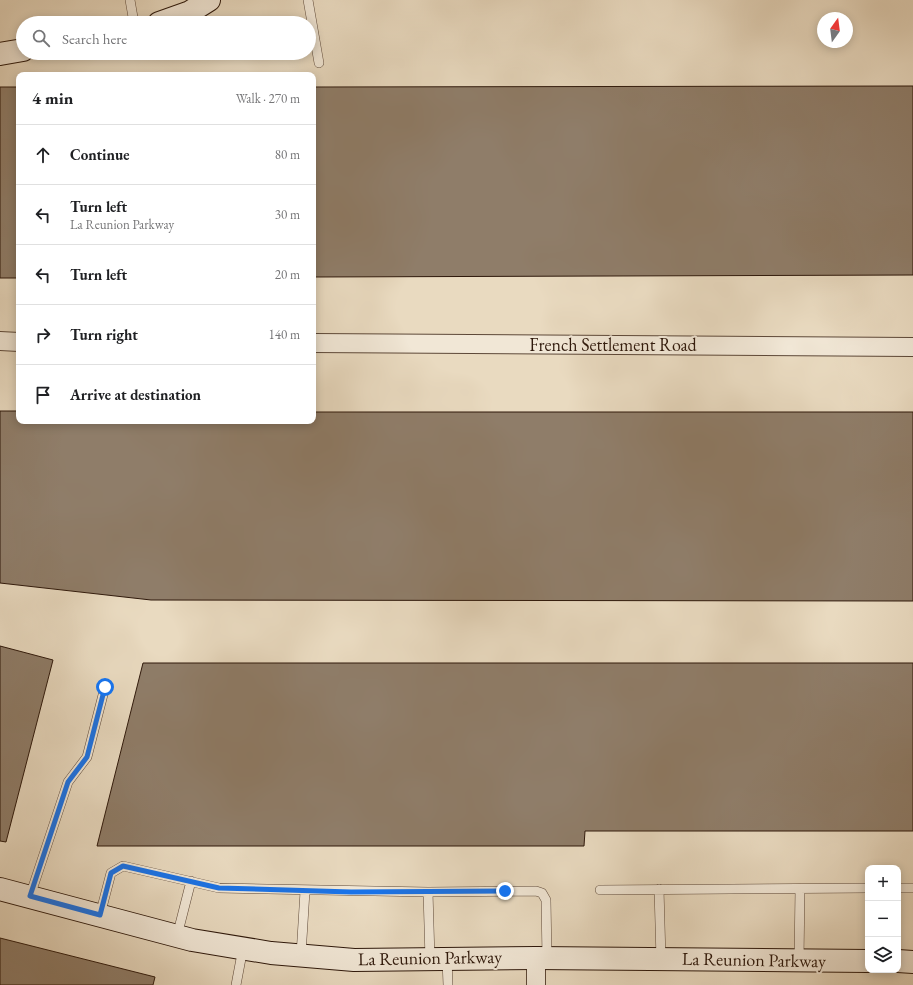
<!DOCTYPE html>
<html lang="en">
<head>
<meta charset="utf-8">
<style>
	body { margin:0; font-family:"EB Garamond",serif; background:#f6f6f6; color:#202124 }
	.controls { position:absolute; right:12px; bottom:12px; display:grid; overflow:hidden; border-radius:8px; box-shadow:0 2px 10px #0003 }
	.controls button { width:36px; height:36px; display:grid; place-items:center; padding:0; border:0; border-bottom:1px solid #e0e0e0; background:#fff; color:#202124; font:20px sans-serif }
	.compass { position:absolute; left:817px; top:12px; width:36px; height:36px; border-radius:50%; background:#fff; box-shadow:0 2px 10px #0003; rotate:14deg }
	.stop { position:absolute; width:12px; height:12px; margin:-9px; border:3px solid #1a73e8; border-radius:50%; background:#fff }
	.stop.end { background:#1a73e8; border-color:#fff; box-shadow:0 1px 4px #0008 }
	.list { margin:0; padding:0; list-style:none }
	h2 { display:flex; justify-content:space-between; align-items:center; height:52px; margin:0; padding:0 16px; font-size:17px }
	h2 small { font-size:13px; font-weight:400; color:#757577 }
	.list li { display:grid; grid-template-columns:26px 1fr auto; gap:12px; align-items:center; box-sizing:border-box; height:60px; padding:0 16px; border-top:1px solid #e0e0e0 }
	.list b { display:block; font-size:15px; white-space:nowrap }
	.list p { margin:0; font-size:13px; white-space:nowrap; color:#757577 }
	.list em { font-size:13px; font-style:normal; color:#757577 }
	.icon { flex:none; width:22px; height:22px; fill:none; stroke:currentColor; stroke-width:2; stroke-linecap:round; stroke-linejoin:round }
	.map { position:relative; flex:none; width:913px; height:985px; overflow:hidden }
	.search { position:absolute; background:#fff; box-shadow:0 2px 10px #0003; left:16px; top:16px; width:300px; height:44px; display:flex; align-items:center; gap:10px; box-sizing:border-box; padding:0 14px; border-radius:22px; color:#757577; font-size:15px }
	.panel { position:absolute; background:#fff; box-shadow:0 2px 10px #0003; left:16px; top:72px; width:300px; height:352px; border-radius:8px }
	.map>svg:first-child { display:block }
	.building { fill:#8f7d69; stroke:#2e180b }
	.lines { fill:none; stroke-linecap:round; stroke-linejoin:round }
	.lane-casing { stroke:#5d4838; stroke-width:10 }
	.street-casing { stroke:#5d4838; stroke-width:20 }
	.secondary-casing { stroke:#2e180b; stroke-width:24 }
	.lane { stroke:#f1e7d6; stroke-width:9 }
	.street { stroke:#f1e7d6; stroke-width:18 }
	.secondary { stroke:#f1e7d6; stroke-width:22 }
	.route { stroke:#1a73e8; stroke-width:5 }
	.labels { text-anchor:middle; stroke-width:4; stroke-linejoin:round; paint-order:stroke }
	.street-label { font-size:18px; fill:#2e180b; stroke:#f1e7d6 }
</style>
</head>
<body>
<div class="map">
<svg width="913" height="985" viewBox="0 0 913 985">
	<rect width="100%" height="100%" fill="#e9dac0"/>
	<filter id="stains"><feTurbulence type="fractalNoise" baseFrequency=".005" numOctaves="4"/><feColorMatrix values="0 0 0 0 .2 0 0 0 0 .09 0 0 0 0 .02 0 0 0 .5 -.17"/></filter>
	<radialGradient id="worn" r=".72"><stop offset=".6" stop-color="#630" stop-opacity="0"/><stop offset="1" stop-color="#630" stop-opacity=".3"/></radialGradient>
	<path class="building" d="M913 86V275L313 277V87Z
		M0 87H19V278H0Z
		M0 411H19V421H313V412H913V601L151 600 0 583Z
		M0 646 53 660 6 842 0 841Z
		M143 663H913V831H585L584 846H97Z
		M0 938 155 977 153 985H0Z"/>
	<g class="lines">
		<g class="lane-casing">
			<path id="lane" d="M130 0 134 23
				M308 0 319 63
				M898 888H913
				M659 889 661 959
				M600 890 868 888
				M428 892 430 959
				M30 896 68 782 87 757 105 687
				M100 915 111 873 123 866 219 888 428 892 536 891 542 893 546 900 547 958
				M177 936 191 881
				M301 955 305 891
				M447 959 448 985
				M799 960 800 889
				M236 985 243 948"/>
		</g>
		<g class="street-casing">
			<path id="street" d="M0 341 19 342
				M313 343 913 347
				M536 958V985"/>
		</g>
		<g class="secondary-casing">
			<path id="secondary" d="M159 23 190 12 209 0
				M0 54 23 50
				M0 889 192 940 271 953 354 960 536 958 868 961
				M898 961 913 962"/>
		</g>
		<use href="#lane" class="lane"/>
		<use href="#street" class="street"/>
		<use href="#secondary" class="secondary"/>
	</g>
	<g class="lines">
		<path class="route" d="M105 687 87 757 68 782 30 896 100 915 111 873 123 866 219 888 351 892 505 891"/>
	</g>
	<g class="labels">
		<g class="street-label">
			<text x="613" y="351">French Settlement Road</text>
			<text transform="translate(430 958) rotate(-1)" y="6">La Reunion Parkway</text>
			<text transform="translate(754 960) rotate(1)" y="6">La Reunion Parkway</text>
		</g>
	</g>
	<rect width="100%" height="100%" filter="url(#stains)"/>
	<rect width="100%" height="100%" fill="url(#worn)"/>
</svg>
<div class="controls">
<button>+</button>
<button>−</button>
<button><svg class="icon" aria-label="layers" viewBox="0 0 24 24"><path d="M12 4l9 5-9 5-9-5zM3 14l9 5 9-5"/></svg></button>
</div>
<svg class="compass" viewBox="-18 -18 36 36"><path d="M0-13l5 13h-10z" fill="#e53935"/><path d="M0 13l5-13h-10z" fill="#757577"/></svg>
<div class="stop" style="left:105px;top:687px"></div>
<div class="stop end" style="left:505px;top:891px"></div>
<div class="search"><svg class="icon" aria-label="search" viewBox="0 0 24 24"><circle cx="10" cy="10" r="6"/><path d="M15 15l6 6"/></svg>Search here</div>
<section class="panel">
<h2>4 min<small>Walk · 270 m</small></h2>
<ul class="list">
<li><svg class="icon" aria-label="ahead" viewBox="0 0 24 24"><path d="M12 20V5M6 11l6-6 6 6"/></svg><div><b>Continue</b></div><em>80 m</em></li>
<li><svg class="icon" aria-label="left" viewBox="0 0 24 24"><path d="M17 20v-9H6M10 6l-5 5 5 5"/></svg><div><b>Turn left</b><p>La Reunion Parkway</p></div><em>30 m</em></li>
<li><svg class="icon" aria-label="left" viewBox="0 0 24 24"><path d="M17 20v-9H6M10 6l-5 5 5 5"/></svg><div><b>Turn left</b></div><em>20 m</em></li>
<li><svg class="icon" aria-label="right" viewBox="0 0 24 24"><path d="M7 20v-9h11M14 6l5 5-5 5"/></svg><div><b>Turn right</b></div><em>140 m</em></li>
<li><svg class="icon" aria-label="arrive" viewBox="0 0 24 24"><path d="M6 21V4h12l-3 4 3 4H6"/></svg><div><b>Arrive at destination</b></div></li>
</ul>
</section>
</div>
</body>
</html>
